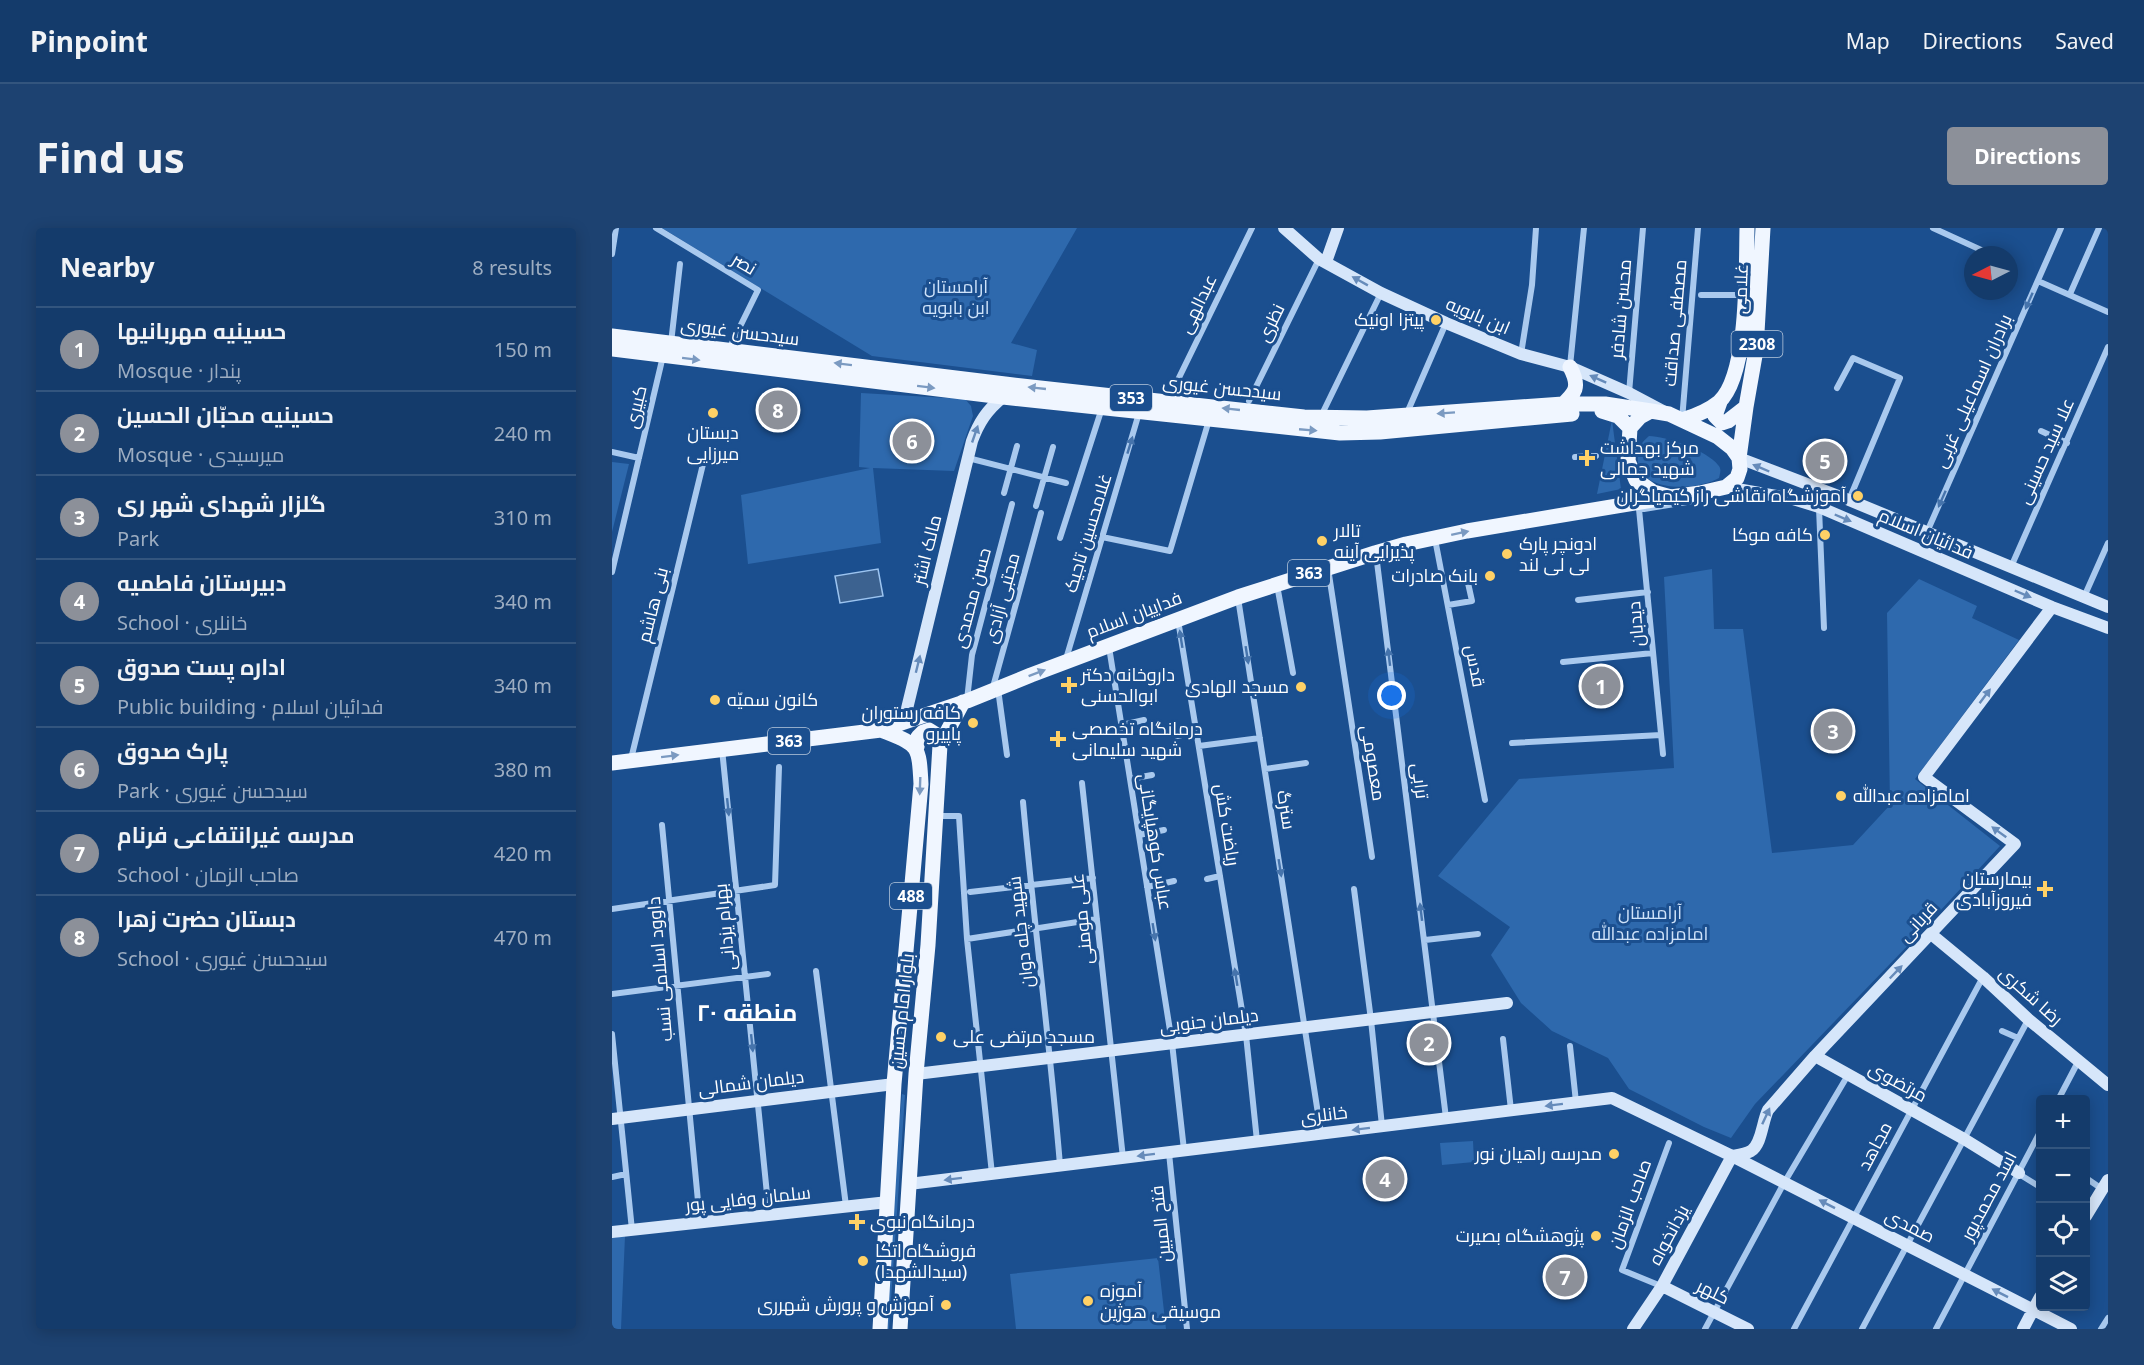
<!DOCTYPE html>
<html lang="en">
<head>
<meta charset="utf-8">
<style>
	body { margin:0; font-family:"Noto Sans",Cairo,sans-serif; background:#1d4271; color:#f1f3f6 }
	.controls { position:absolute; right:18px; bottom:18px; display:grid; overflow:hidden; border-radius:6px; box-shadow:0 3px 15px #0003 }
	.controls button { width:54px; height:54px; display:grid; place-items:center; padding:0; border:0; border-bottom:2px solid #33557e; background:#143b6b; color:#f1f3f6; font:30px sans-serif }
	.compass { position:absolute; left:1352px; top:18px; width:54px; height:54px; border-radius:50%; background:#143b6b; box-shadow:0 3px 15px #0003; rotate:264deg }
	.you { position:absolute; left:780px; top:468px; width:21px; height:21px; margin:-15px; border:4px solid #fff; border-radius:50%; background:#1a73e8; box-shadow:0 0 0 9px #1a73e833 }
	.badge { display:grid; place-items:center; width:39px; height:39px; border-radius:50%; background:#8c9099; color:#fff; font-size:20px; font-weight:700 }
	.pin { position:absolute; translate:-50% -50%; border:3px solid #fff; box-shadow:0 2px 6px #0006 }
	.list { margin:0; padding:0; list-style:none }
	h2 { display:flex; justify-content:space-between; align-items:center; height:78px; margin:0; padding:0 24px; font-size:26px }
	h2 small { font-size:20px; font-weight:400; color:#9dadc1 }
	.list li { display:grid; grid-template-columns:39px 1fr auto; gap:18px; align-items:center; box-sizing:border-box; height:84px; padding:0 24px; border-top:2px solid #33557e }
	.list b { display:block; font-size:22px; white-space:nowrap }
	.list p { margin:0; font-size:20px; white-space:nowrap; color:#9dadc1 }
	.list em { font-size:20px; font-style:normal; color:#9dadc1 }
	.icon { flex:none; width:33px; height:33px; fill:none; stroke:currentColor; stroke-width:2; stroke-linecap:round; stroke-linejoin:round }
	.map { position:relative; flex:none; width:1496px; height:1101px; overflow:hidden; border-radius:6px }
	header { display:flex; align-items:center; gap:36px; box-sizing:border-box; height:84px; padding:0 30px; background:#143b6b; border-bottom:2px solid #33557e }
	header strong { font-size:28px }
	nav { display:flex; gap:33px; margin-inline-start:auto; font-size:21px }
	.intro { display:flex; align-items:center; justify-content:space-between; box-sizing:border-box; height:144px; padding:0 36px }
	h1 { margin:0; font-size:42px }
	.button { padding:15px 27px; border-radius:6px; background:#8c9099; color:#fff; font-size:21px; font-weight:700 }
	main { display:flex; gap:36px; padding:0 36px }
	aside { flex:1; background:#143b6b; border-radius:6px; box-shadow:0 3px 15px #0003 }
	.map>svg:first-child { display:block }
	.green { fill:#2e69ad }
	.water { fill:#3c6290; stroke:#9cc4f0; stroke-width:1.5 }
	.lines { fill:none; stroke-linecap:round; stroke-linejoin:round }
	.street { stroke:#a9c9ee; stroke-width:6 }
	.secondary { stroke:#d6e6fa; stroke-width:12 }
	.primary { stroke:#f0f6ff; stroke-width:15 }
	.oneway { fill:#668bba }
	.oneway2 { fill:#4674ac }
	.oneway3 { fill:#7b9ac1 }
	.poi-dot { fill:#ffd166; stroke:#1b4f8f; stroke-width:2 }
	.labels { text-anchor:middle; stroke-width:6; stroke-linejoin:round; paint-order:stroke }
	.shield { fill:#1b4f8f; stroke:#bbcadd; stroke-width:1.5 }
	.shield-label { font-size:16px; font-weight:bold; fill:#fff }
	.street-label { font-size:18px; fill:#fff; stroke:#1b4f8f }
	.park-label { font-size:18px; fill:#cfe3fa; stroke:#1b4f8f }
	.poi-label { font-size:18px; fill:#fff; stroke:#1b4f8f; text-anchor:start }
	.district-label { font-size:24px; font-weight:bold; fill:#fff; stroke:#1b4f8f }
</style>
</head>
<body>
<header>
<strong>Pinpoint</strong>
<nav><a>Map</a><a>Directions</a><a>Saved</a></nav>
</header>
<div class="intro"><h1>Find us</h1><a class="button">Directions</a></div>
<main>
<aside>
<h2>Nearby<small>8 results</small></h2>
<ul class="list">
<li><span class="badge">1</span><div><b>حسینیه مهربانیها</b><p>Mosque · پندار</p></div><em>150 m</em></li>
<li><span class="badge">2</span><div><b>حسینیه محبّان الحسین</b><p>Mosque · میرسیدی</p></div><em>240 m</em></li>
<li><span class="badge">3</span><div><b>گلزار شهدای شهر ری</b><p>Park</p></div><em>310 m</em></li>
<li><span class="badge">4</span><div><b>دبیرستان فاطمیه</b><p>School · خانلری</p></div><em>340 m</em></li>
<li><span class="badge">5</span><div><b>اداره پست صدوق</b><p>Public building · فدائیان اسلام</p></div><em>340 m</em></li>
<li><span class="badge">6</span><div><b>پارک صدوق</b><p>Park · سیدحسن غیوری</p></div><em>380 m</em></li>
<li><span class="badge">7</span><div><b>مدرسه غیرانتفاعی فرنام</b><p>School · صاحب الزمان</p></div><em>420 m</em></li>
<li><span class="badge">8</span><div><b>دبستان حضرت زهرا</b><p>School · سیدحسن غیوری</p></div><em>470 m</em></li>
</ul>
</aside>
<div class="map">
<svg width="1496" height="1101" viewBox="0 0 1496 1101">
	<rect width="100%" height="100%" fill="#1b4f8f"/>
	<path class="green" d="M50 0H465L399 115 425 122 420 148 260 128Z
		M249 165 353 171 359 178 361 188 342 243 261 240 269 315 136 336 129 267 258 240 247 239Z
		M1000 192 1009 261 985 266Z
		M1037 208C1053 208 1096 223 1106 237 1110 241 1108 245 1107 250 1086 263 1022 266 1026 228 1027 218 1030 214 1037 208Z
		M0 234 17 236 0 304Z
		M1100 341 1102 401H1131L1160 625 1241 617 1278 577 1275 385 1307 351 1365 378 1360 390 1407 412 1303 551 1388 618 1303 710 1143 876 1119 910 1092 899 1017 861 996 830 940 803 909 775 879 727 898 699 826 648 907 551 1062 540 1052 349Z
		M290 866 293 867 277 1101H274L282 950Z
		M861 913 862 934 830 937 828 915Z
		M13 1008 9 1101H0V1010Z
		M546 1030 554 1101H404L398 1046Z"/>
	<path class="water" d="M266 341 271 368 228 375 223 348Z"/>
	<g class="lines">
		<path class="street" d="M44 0 146 62 117 121
			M1321 0 1378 26
			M0 26 4 0
			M1426 53 1496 84
			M1458 66 1487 0
			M1089 67H1132
			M59 115 68 36
			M909 126 920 57 924 0
			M958 138 972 0
			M1225 160 1241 130 1288 150 1237 272
			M560 164 640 0
			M1017 165 1031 0
			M637 173 707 31
			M712 182 769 65
			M795 185 834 95
			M1070 192 1086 0
			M1429 203 1455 215
			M0 224 27 230
			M963 229 984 228
			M356 230 454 255
			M392 265 405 218
			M424 278 441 219
			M1207 280 1212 400
			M1027 281 1051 526
			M1032 281 1081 273
			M1315 304 1449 0
			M490 309 558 323 597 192
			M448 310 490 180
			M823 311 873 572
			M764 326 834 890
			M1399 339 1496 119
			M716 340 760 629
			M0 344 51 128
			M665 357 681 445
			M1472 369 1496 315
			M626 370 709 905
			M966 372 1036 364
			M836 377 860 373 856 355
			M566 392 634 807 645 913
			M497 419 560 815 572 922
			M454 431 527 185
			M951 434 1041 425
			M381 459 429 285
			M386 461 395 527
			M355 472 360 427 400 276
			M510 497 532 492
			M565 508 584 504
			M900 515 1049 507
			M587 518 648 510
			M110 521 157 986
			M19 531 93 228
			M653 541 694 535
			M518 551 540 547
			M470 555 511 930
			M411 574C422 696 438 816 448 937
			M331 588H347L355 711 380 946
			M50 597 88 994
			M527 607 552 602
			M595 651 608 648
			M535 659 562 653
			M742 661 759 792 770 898
			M358 664 481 650
			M0 681 163 657 167 539
			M355 711 485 691
			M813 712 866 706
			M204 743 234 978
			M0 766 156 746
			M1390 803 1406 810
			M0 806 20 1002
			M891 811 899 882
			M958 818 964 874
			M1446 872 1467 832
			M557 925 575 1101
			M1407 946 1428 959
			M0 949 14 946
			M1474 950 1490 961
			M1049 1058 1010 1042 1057 915
			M1093 1101 1172 955 1236 847
			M1182 1101 1371 749
			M1250 1101 1416 792
			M1324 1101 1428 904
			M1489 1101 1496 1090"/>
		<path class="secondary" d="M672 0 707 31 769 65 834 95 909 126 958 139 1017 165 1051 183
			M714 34 726 0
			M1127 230 1237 272 1496 379
			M1114 259 1181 271 1207 279 1440 379 1496 400
			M292 493 360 213C367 194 375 182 391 169
			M1319 706 1371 749 1416 791 1496 857
			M1203 828 1352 911 1407 945
			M304 846 895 775
			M0 891 282 856
			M1120 928C1126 927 1134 926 1139 923 1150 916 1150 894 1156 882L1203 828 1403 616 1312 549 1440 379
			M297 956 1000 870 1120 928 1459 1101
			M1474 988 1496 952
			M0 1004 276 974
			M1050 1058 1136 1101
			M1021 1101 1050 1058 1120 928
			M1411 1101 1428 1069"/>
		<path class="primary" d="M0 108 393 156 692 189 755 190 951 176H993L1039 183
			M0 121 391 169 728 205 768 204 960 186
			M1108 174 1103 188 1110 195 1116 193 1134 179
			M948 179C963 165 969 160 958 139
			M990 183 1006 188 1018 200
			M1070 192C1083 188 1096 183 1107 174 1137 147 1134 40 1135 0
			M1127 230 1120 220 1106 209 1057 186 1039 183 1028 189 1018 200 1016 233 1024 252 1041 264 1059 269 1088 265 1114 259 1125 250 1128 241 1127 230 1134 179 1144 122 1151 0
			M305 519 306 509 311 504 317 502 325 507 328 517
			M0 535 269 502 355 473 419 447 626 369 763 325 794 316 855 303 1059 269
			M268 1101 282 856 309 556C307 515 306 517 269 502
			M288 1101 304 846 316 717 328 517 351 474"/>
	</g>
	<defs><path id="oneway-solid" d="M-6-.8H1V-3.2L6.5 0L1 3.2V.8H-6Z" transform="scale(1.5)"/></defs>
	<g class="oneway">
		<use href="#oneway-solid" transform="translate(748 53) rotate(-151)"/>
		<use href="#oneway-solid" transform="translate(986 151) rotate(-156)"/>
		<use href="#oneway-solid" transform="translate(363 206) rotate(-71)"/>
		<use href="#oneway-solid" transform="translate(1149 240) rotate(-157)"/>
		<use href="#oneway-solid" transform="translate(1231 290) rotate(23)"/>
		<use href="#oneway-solid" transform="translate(1411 366) rotate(23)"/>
		<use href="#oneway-solid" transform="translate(306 436) rotate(-76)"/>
		<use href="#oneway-solid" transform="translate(1373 468) rotate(-53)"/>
		<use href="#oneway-solid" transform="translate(1387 604) rotate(-144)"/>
		<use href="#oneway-solid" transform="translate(1284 744) rotate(-46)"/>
		<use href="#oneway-solid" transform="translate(942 877) rotate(173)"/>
		<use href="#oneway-solid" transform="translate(1154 888) rotate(-65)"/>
		<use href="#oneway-solid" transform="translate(749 901) rotate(173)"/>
		<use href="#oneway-solid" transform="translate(534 927) rotate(173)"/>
		<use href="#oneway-solid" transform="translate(341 951) rotate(173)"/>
		<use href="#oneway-solid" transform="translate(1215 976) rotate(-153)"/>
		<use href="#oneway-solid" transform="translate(1388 1065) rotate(-153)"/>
	</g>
	<g class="oneway2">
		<use href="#oneway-solid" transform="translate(1417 73) rotate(114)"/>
		<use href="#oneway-solid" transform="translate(518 217) rotate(-73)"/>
		<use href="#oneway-solid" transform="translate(1330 271) rotate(114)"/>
		<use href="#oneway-solid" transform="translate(569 411) rotate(-99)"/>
		<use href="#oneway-solid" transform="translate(635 427) rotate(81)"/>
		<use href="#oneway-solid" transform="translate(777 429) rotate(-97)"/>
		<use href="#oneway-solid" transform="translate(116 579) rotate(84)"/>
		<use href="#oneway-solid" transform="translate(668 640) rotate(81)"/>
		<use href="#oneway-solid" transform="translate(809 684) rotate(-97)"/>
		<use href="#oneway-solid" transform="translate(542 704) rotate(81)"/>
		<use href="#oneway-solid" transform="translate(624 749) rotate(-99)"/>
		<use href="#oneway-solid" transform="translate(140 815) rotate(84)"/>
	</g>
	<g class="oneway3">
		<use href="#oneway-solid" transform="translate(79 131) rotate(7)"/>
		<use href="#oneway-solid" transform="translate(231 136) rotate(-173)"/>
		<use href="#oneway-solid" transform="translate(314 159) rotate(7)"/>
		<use href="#oneway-solid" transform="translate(425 160) rotate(-174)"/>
		<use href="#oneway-solid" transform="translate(619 181) rotate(-174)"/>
		<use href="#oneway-solid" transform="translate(834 185) rotate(176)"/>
		<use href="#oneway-solid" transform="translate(696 202) rotate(5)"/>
		<use href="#oneway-solid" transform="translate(848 305) rotate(-12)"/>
		<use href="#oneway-solid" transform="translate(425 445) rotate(-21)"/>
		<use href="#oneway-solid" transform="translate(58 528) rotate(-7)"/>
		<use href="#oneway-solid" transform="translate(308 558) rotate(92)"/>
	</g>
	<g class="poi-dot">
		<circle cx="824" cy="92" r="6"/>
		<circle cx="101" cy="185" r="6"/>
		<path d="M972 221h6v6h6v6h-6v6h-6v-6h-6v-6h6z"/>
		<circle cx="1246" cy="268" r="6"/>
		<circle cx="1213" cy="307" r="6"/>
		<circle cx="710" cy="313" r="6"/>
		<circle cx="895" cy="326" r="6"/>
		<circle cx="878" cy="348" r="6"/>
		<path d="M454 448h6v6h6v6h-6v6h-6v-6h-6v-6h6z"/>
		<circle cx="689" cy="459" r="6"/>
		<circle cx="103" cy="472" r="6"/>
		<circle cx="361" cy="495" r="6"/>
		<path d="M443 502h6v6h6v6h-6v6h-6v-6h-6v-6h6z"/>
		<circle cx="1229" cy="568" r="6"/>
		<path d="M1430 652h6v6h6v6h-6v6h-6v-6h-6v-6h6z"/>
		<circle cx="329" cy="809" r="6"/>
		<circle cx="1002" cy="926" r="6"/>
		<path d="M242 985h6v6h6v6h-6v6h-6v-6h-6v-6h6z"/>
		<circle cx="984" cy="1008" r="6"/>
		<circle cx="251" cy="1033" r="6"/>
		<circle cx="476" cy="1073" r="6"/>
		<circle cx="334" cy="1077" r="6"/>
	</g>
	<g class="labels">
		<g class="shield">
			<rect x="1119.5" y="103" width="51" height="26" rx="4.5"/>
			<rect x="498" y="157" width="42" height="26" rx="4.5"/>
			<rect x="676" y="332" width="42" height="26" rx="4.5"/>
			<rect x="156" y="500" width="42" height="26" rx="4.5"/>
			<rect x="278" y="655" width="42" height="26" rx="4.5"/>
		</g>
		<g class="shield-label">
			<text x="1145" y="122">2308</text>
			<text x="519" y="176">353</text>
			<text x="697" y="351">363</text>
			<text x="177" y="519">363</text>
			<text x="299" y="674">488</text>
		</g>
		<g class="street-label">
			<text transform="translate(132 36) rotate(31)" y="6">نصر</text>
			<text transform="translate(1129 61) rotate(-88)" y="6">غلامی</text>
			<text transform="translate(586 76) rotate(-64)" y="6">عبدالهی</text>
			<text transform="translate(1009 81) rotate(-85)" y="6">محسن شادفر</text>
			<text transform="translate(866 88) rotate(23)" y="6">ابن بابویه</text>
			<text transform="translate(659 95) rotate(-64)" y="6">نظری</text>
			<text transform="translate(1063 95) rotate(-85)" y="6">مصطفی صداقت</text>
			<text transform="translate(128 104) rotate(7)" y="6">سیدحسن غیوری</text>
			<text transform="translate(610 160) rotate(6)" y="6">سیدحسن غیوری</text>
			<text transform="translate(1361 163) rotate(-66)" y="6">برادران اسماعیلی غربی</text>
			<text transform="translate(24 179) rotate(-77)" y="6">کبیری</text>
			<text transform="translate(1434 223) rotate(-66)" y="6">علا سید حسینی</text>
			<text transform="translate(476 305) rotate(-73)" y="6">غلامحسین تاجیک</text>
			<text transform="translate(1314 306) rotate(23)" y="6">فدائیان اسلام</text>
			<text transform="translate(315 322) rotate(-76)" y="6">مالک اشتر</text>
			<text transform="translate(360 370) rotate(-75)" y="6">حسن محمدی</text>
			<text transform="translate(390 370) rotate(-75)" y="6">مجتبی آزادی</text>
			<text transform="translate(41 377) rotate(-76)" y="6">بنی هاشم</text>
			<text transform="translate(522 387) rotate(-21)" y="6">فداییان اسلام</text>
			<text transform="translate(1024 396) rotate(-95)" y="6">دیدبان</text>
			<text transform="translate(863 438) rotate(79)" y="6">قدس</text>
			<text transform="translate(761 535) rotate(81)" y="6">معصومی</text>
			<text transform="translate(808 553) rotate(83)" y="6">ترابی</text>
			<text transform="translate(674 582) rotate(81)" y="6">سترگ</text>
			<text transform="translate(615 597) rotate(81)" y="6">ریاضت کش</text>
			<text transform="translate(543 614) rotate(81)" y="6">عباس کوهپایگانی</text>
			<text transform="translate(470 691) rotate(-96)" y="6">علی مومنی</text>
			<text transform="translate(1306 694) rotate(-47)" y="6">قربانی</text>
			<text transform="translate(113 699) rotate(-96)" y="6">بهرام یزدانی</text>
			<text transform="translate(409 704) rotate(-97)" y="6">شهید چله دوان</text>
			<text transform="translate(48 741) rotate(-95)" y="6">داوود اسلامی نسب</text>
			<text transform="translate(1419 768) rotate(42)" y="6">رضا شکری</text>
			<text transform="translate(290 783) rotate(-84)" y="6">بلوار امام حسین</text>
			<text transform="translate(597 793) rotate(-7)" y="6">دیلمان جنوبی</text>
			<text transform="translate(1286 854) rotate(29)" y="6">مرتضوی</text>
			<text transform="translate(139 855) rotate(-7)" y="6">دیلمان شمالی</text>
			<text transform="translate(712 887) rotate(-7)" y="6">خانلری</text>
			<text transform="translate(1263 918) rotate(-62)" y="6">مجاهد</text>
			<text transform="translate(1377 968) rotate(-62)" y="6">اسد محمدپور</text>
			<text transform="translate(136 971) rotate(-6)" y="6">سلمان وفایی پور</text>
			<text transform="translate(1018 976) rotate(-70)" y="6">صاحب الزمان</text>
			<text transform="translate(549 996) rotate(-96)" y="6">فتح المبین</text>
			<text transform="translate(1298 998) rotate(27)" y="6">صمدی</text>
			<text transform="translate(1057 1007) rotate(-62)" y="6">یزدانخواه</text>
			<text transform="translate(1101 1064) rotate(26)" y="6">کلهر</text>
		</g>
		<g class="park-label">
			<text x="344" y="65">آرامستان<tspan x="344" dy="21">ابن بابویه</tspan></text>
			<text x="1038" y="691">آرامستان<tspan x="1038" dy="21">امامزاده عبدالله</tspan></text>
		</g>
		<g class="poi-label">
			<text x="812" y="98" text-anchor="end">پیتزا اونیک</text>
			<text x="101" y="211" text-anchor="middle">دبستان<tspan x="101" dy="21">میرزایی</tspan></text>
			<text x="988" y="226">مرکز بهداشت<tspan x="988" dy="21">شهید جمالی</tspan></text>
			<text x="1234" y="274" text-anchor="end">آموزشگاه نقاشی راز کیمیاگران</text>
			<text x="722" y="309">تالار<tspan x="722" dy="21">پذیرایی آینه</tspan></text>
			<text x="1201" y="313" text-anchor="end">کافه موکا</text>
			<text x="907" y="322">ادونچر پارک<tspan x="907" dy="21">لی لی لند</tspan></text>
			<text x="866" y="354" text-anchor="end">بانک صادرات</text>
			<text x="469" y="453">داروخانه دکتر<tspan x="469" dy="21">ابوالحسنی</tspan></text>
			<text x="677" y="465" text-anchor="end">مسجد الهادی</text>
			<text x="115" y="478">کانون سمیّه</text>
			<text x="349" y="491" text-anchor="end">کافه رستوران<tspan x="349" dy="21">پاپیرو</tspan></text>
			<text x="460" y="507">درمانگاه تخصصی<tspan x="460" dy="21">شهید سلیمانی</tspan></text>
			<text x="1241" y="574">امامزاده عبدالله</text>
			<text x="1420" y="657" text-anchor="end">بیمارستان<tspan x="1420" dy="21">فیروزآبادی</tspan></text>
			<text x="341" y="815">مسجد مرتضی علی</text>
			<text x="990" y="932" text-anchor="end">مدرسه راهیان نور</text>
			<text x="258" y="1000">درمانگاه نبوی</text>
			<text x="972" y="1014" text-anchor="end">پژوهشگاه بصیرت</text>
			<text x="263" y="1029">فروشگاه اتکا<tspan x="263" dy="21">(سیدالشهدا)</tspan></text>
			<text x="488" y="1069">آموزه<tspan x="488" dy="21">موسیقی هوژین</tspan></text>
			<text x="322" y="1083" text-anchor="end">آموزش و پرورش شهرری</text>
		</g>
		<g class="district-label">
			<text x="135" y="793">منطقه ۲۰</text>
		</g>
	</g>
</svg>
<div class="controls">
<button>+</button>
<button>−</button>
<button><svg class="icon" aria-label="locate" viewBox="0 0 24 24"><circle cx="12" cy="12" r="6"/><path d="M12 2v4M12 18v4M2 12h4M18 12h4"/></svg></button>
<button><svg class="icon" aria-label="layers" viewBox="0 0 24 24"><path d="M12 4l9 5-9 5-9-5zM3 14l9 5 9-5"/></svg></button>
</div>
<svg class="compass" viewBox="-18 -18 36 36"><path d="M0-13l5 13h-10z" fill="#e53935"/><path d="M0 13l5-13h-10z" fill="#9dadc1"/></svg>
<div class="you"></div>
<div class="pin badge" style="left:989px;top:458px">1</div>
<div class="pin badge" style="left:817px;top:815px">2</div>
<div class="pin badge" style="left:1221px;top:503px">3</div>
<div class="pin badge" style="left:773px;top:951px">4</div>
<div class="pin badge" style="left:1213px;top:233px">5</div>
<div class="pin badge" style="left:300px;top:213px">6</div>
<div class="pin badge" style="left:953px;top:1049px">7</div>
<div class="pin badge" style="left:166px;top:182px">8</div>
</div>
</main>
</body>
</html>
